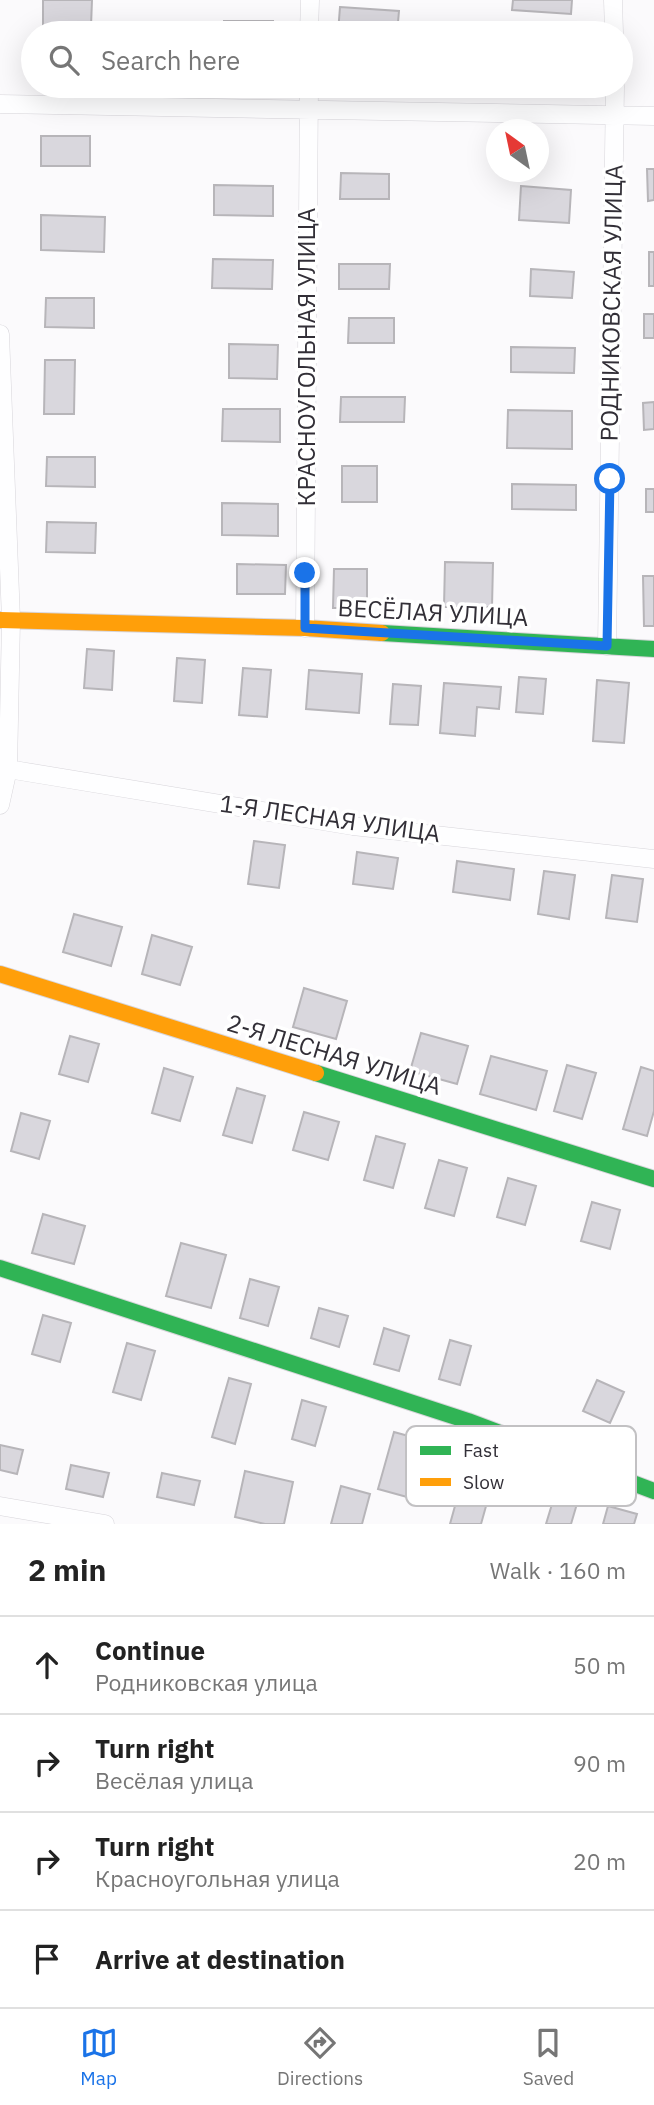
<!DOCTYPE html>
<html lang="en">
<head>
<meta charset="utf-8">
<style>
	body { margin:0; font-family:"IBM Plex Sans",sans-serif; background:#f6f6f6; color:#222 }
	.compass { position:absolute; left:486px; top:119px; width:63px; height:63px; border-radius:50%; background:#fff; box-shadow:0 7px 28px #0002; rotate:327deg }
	.stop { position:absolute; width:21px; height:21px; margin:-16px; border:5px solid #1a73e8; border-radius:50%; background:#fff }
	.stop.end { background:#1a73e8; border-color:#fff; box-shadow:0 2px 7px #0008 }
	.list { margin:0; padding:0; list-style:none }
	h2 { display:flex; justify-content:space-between; align-items:center; height:91px; margin:0; padding:0 28px; font-size:30px }
	h2 small { font-size:23px; font-weight:400; color:#767676 }
	.list li { display:grid; grid-template-columns:46px 1fr auto; gap:21px; align-items:center; box-sizing:border-box; height:98px; padding:0 28px; border-top:2px solid #e0e0e0 }
	.list b { display:block; font-size:26px; white-space:nowrap }
	.list p { margin:0; font-size:23px; white-space:nowrap; color:#767676 }
	.list em { font-size:23px; font-style:normal; color:#767676 }
	.icon { flex:none; width:38px; height:38px; fill:none; stroke:currentColor; stroke-width:2; stroke-linecap:round; stroke-linejoin:round }
	.map { position:relative; flex:none; width:654px; height:1524px; overflow:hidden }
	.search { position:absolute; background:#fff; box-shadow:0 7px 28px #0002; left:21px; right:21px; top:21px; height:77px; display:flex; align-items:center; gap:18px; box-sizing:border-box; padding:0 24px; border-radius:38px; color:#767676; font-size:26px }
	.sheet { height:483px; background:#fff }
	nav { display:flex; justify-content:space-around; align-items:center; box-sizing:border-box; height:98px; border-top:2px solid #e0e0e0; background:#fff; font-size:19px; color:#767676 }
	nav a { display:grid; justify-items:center; gap:4px }
	nav .on { color:#1a73e8 }
	.map>svg:first-child { display:block }
	.building { fill:#d9d7dd; stroke:#b7b5b9; stroke-width:2 }
	.lines { fill:none; stroke-linecap:round; stroke-linejoin:round }
	.street-casing { stroke:#d7d5da; stroke-width:19 }
	.fast-casing { stroke:#d7d5da; stroke-width:18 }
	.slow-casing { stroke:#d7d5da; stroke-width:18 }
	.street { stroke:#fefeff; stroke-width:18 }
	.fast { stroke:#30b455; stroke-width:16 }
	.slow { stroke:#ff9f0a; stroke-width:16 }
	.route { stroke:#1a73e8; stroke-width:9 }
	.labels { text-anchor:middle; stroke-width:7; stroke-linejoin:round; paint-order:stroke }
	.street-label { font-size:24px; fill:#322f37; stroke:#fff }
	.key { fill:#fff; stroke:#c2c1c3; stroke-width:2 }
	.key-label { font-size:19px; fill:#322f37 }
</style>
</head>
<body>
<div class="map">
<svg width="654" height="1524" viewBox="0 0 654 1524">
	<rect width="100%" height="100%" fill="#fbfafc"/>
	<path class="building" d="M43 0H92L91 26 43 25Z
		M513 0H572L571 14 512 10Z
		M340 7 399 11 397 33H338Z
		M224 21H273V33H224Z
		M41 136H90V166H41Z
		M647 169H654V200L648 201Z
		M341 173 389 174V199H340Z
		M214 185 273 186V216L214 215Z
		M521 186 571 190 569 223 519 220Z
		M41 215 105 217 104 252 41 250Z
		M649 252H654V286H649Z
		M213 259 273 260 272 289 212 288Z
		M339 264H390L389 289H339Z
		M531 269 574 272 572 298 530 296Z
		M46 298H94V328L45 327Z
		M644 314H654V338H644Z
		M349 318H394V343H348Z
		M229 344 278 345 277 379 229 378Z
		M511 347 575 348 574 373 511 372Z
		M45 360H75L74 414H44Z
		M341 397H405L404 422H340Z
		M654 402V429L644 430 643 403Z
		M223 409H280V442L222 441Z
		M508 410 572 411V449L507 448Z
		M47 457H95V487L46 486Z
		M342 466H377V502H342Z
		M512 484 576 485V510L512 509Z
		M646 489H654V512H646Z
		M222 503 278 504V536L222 535Z
		M47 522 96 523 95 553 46 552Z
		M445 562 493 563 492 607H444Z
		M237 564 286 565 285 594H237Z
		M334 569H367V608H333Z
		M643 576H654V626H644Z
		M87 649 114 651 112 690 84 688Z
		M177 658 205 660 202 703 174 701Z
		M243 668 271 670 267 717 239 715Z
		M309 670 362 674 359 713 306 709Z
		M519 677 546 679 543 714 516 712Z
		M597 680 629 683 624 743 593 741Z
		M444 683 501 687 499 709 477 707 475 736 440 733Z
		M393 684 421 686 418 725 390 724Z
		M254 841 285 845 279 888 248 884Z
		M357 852 398 858 393 889 353 884Z
		M457 861 514 869 510 900 453 892Z
		M544 871 575 875 569 919 538 914Z
		M612 875 643 879 637 922 606 918Z
		M74 914 122 927 111 966 63 952Z
		M152 935 192 947 180 985 142 974Z
		M304 988 347 1001 336 1039 293 1027Z
		M421 1033 468 1046 457 1084 410 1071Z
		M70 1036 99 1044 88 1082 59 1074Z
		M491 1056 547 1071 536 1110 480 1094Z
		M567 1065 596 1073 582 1119 554 1111Z
		M641 1067 654 1071V1111L647 1136 623 1129Z
		M164 1068 193 1077 180 1121 152 1113Z
		M237 1088 265 1096 252 1143 223 1135Z
		M304 1112 339 1122 328 1160 293 1150Z
		M21 1113 50 1121 39 1159 11 1151Z
		M376 1136 405 1144 393 1188 364 1180Z
		M439 1160 467 1168 454 1216 425 1208Z
		M508 1178 536 1186 525 1225 497 1217Z
		M592 1202 620 1210 610 1249 581 1241Z
		M43 1214 85 1226 74 1264 32 1253Z
		M181 1243 226 1255 211 1308 166 1296Z
		M250 1279 279 1287 268 1326 240 1318Z
		M319 1308 348 1316 339 1347 311 1338Z
		M43 1315 71 1323 60 1362 32 1354Z
		M384 1328 409 1336 399 1371 374 1364Z
		M450 1340 471 1346 460 1385 439 1379Z
		M127 1343 155 1351 141 1400 113 1392Z
		M229 1378 251 1384 235 1444 212 1437Z
		M597 1380 624 1392 610 1423 583 1411Z
		M302 1400 326 1407 315 1446 292 1439Z
		M394 1432 423 1440 407 1497 378 1489Z
		M0 1445 23 1450 17 1474 0 1470Z
		M468 1459 497 1467 481 1524H450Z
		M71 1465 109 1473 103 1497 66 1489Z
		M245 1471 293 1482 284 1524H265L235 1517Z
		M162 1473 200 1481 194 1505 157 1497Z
		M341 1486 370 1494 362 1524H331Z
		M556 1491 579 1497 571 1524H546Z
		M608 1506 637 1514 634 1524H603Z"/>
	<g class="lines">
		<g class="street-casing">
			<path id="street" d="M613 0 614 33
				M309 33 310 0
				M0 104 654 116
				M0 334 11 620 8 769 0 805
				M305 628 309 86
				M607 646 615 86
				M8 769 353 826 654 859
				M0 1506 105 1524"/>
		</g>
		<g class="fast-casing">
			<path id="fast" d="M382 633 654 649
				M316 1073 654 1179
				M0 1268 468 1421 654 1491"/>
		</g>
		<g class="slow-casing">
			<path id="slow" d="M0 620 305 628 382 633
				M0 974 316 1073"/>
		</g>
		<use href="#street" class="street"/>
		<use href="#fast" class="fast"/>
		<use href="#slow" class="slow"/>
	</g>
	<g class="lines">
		<path class="route" d="M305 573V628L607 646 610 479"/>
	</g>
	<g class="labels">
		<g class="street-label">
			<text transform="translate(612 303) rotate(-89)" y="8">РОДНИКОВСКАЯ УЛИЦА</text>
			<text transform="translate(307 357) rotate(-90)" y="8">КРАСНОУГОЛЬНАЯ УЛИЦА</text>
			<text transform="translate(433 613) rotate(3)" y="8">ВЕСЁЛАЯ УЛИЦА</text>
			<text transform="translate(330 819) rotate(8)" y="8">1-Я ЛЕСНАЯ УЛИЦА</text>
			<text transform="translate(334 1055) rotate(17)" y="8">2-Я ЛЕСНАЯ УЛИЦА</text>
		</g>
	</g>
	<rect x="406" y="1426" width="230" height="80" rx="10" class="key"/>
	<rect x="420" y="1446" width="31" height="9" fill="#30b455"/>
	<rect x="420" y="1478" width="31" height="8" fill="#ff9f0a"/>
	<g class="key-label">
		<text x="463" y="1457">Fast</text>
		<text x="463" y="1489">Slow</text>
	</g>
</svg>
<svg class="compass" viewBox="-18 -18 36 36"><path d="M0-13l5 13h-10z" fill="#e53935"/><path d="M0 13l5-13h-10z" fill="#767676"/></svg>
<div class="stop" style="left:610px;top:479px"></div>
<div class="stop end" style="left:305px;top:573px"></div>
<div class="search"><svg class="icon" aria-label="search" viewBox="0 0 24 24"><circle cx="10" cy="10" r="6"/><path d="M15 15l6 6"/></svg>Search here</div>
</div>
<section class="sheet">
<h2>2 min<small>Walk · 160 m</small></h2>
<ul class="list">
<li><svg class="icon" aria-label="ahead" viewBox="0 0 24 24"><path d="M12 20V5M6 11l6-6 6 6"/></svg><div><b>Continue</b><p>Родниковская улица</p></div><em>50 m</em></li>
<li><svg class="icon" aria-label="right" viewBox="0 0 24 24"><path d="M7 20v-9h11M14 6l5 5-5 5"/></svg><div><b>Turn right</b><p>Весёлая улица</p></div><em>90 m</em></li>
<li><svg class="icon" aria-label="right" viewBox="0 0 24 24"><path d="M7 20v-9h11M14 6l5 5-5 5"/></svg><div><b>Turn right</b><p>Красноугольная улица</p></div><em>20 m</em></li>
<li><svg class="icon" aria-label="arrive" viewBox="0 0 24 24"><path d="M6 21V4h12l-3 4 3 4H6"/></svg><div><b>Arrive at destination</b></div></li>
</ul>
</section>
<nav>
<a class="on"><svg class="icon" aria-label="map" viewBox="0 0 24 24"><path d="M3 6l6-2 6 2 6-2v14l-6 2-6-2-6 2zM9 4v14M15 6v14"/></svg>Map</a>
<a><svg class="icon" aria-label="directions" viewBox="0 0 24 24"><path d="M12 3l9 9-9 9-9-9zM9 14v-3h6M13 9l2 2-2 2"/></svg>Directions</a>
<a><svg class="icon" aria-label="saved" viewBox="0 0 24 24"><path d="M7 4h10v16l-5-4-5 4z"/></svg>Saved</a>
</nav>
</body>
</html>
